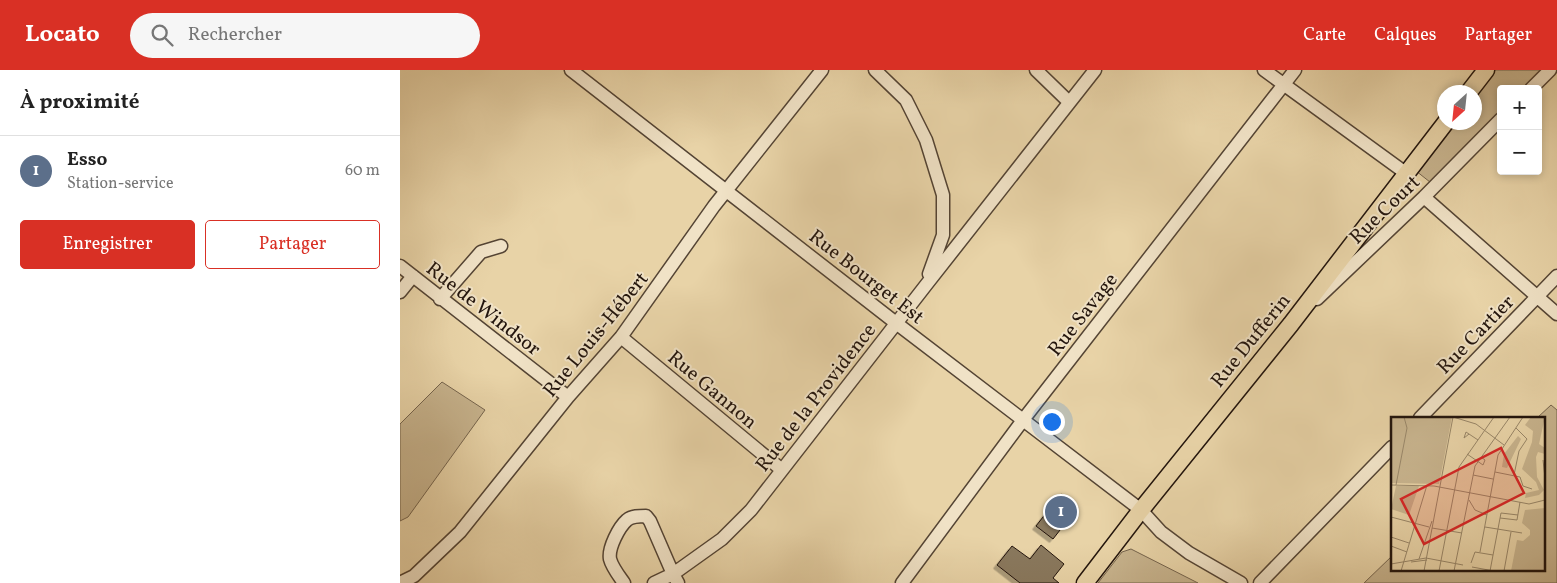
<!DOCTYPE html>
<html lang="fr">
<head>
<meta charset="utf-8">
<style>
	body { margin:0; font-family:Vollkorn,serif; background:#f6f6f6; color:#222 }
	.controls { position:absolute; right:15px; top:15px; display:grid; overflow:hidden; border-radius:5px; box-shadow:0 2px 8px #0003 }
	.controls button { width:45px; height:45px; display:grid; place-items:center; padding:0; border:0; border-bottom:1px solid #e0e0e0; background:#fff; color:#222; font:25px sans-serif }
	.compass { position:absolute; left:1037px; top:15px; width:45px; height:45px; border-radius:50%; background:#fff; box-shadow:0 2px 8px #0003; rotate:207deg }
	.you { position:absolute; left:651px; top:351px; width:18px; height:18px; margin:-12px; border:4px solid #fff; border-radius:50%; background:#1a73e8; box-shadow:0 0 0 8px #1a73e833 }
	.badge { display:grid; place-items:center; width:32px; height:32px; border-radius:50%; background:#d93025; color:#fff; font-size:16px; font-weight:700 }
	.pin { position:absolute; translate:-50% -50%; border:2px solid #fff; box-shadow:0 1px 5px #0006 }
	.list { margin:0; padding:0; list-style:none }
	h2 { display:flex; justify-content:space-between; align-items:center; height:65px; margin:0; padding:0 20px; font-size:21px }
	h2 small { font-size:16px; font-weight:400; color:#767676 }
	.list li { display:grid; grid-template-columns:32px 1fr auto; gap:15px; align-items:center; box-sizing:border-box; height:70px; padding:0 20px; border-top:1px solid #e0e0e0 }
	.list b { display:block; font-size:19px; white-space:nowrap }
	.list p { margin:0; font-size:16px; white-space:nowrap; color:#767676 }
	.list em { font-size:16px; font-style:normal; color:#767676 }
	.actions { display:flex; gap:10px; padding:15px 20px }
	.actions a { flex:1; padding:11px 0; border:1px solid #d93025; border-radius:5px; text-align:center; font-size:18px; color:#d93025 }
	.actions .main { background:#d93025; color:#fff }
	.icon { flex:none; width:28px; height:28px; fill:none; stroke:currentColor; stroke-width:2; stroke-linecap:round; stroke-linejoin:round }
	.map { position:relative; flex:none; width:1157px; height:513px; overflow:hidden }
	header { display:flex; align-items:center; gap:30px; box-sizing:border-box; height:70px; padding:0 25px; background:#d93025; color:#fff }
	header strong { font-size:24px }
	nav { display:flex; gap:28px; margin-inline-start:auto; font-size:18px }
	.search { width:350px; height:45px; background:#f6f6f6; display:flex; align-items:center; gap:12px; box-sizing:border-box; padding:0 18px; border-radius:28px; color:#767676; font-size:19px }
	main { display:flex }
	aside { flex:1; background:#fff }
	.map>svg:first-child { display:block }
	.green { fill:#c7b38d; stroke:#75644d }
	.building { fill:#89785d; stroke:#23150d; filter:url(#shadow) }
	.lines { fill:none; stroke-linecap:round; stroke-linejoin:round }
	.minor-casing { stroke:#544434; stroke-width:15 }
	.major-casing { stroke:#23150d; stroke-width:19 }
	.minor { stroke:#f0e2c6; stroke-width:12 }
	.major { stroke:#e8d3a7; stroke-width:16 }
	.labels { text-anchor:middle; stroke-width:4; stroke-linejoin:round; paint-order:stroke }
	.street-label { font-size:20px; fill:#23150d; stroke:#f0e2c6 }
	.inset-road { fill:none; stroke:#998769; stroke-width:1 }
	.view { fill:#d62828; fill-opacity:0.15; stroke:#d62828; stroke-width:2.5 }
	.inset-edge { fill:none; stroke:#23150d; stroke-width:2.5 }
</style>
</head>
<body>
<header>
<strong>Locato</strong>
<div class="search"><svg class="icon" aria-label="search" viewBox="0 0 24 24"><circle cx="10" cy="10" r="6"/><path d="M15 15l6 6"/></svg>Rechercher</div>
<nav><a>Carte</a><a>Calques</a><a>Partager</a></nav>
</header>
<main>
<aside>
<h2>À proximité<small></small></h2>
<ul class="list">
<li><span class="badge" style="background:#5c6f8a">1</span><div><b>Esso</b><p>Station-service</p></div><em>60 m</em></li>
</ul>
<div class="actions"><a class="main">Enregistrer</a><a>Partager</a></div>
</aside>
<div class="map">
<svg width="1157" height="513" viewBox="0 0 1157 513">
	<defs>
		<filter id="shadow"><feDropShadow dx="-3.5" dy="3.5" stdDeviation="0" flood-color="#0004"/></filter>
	</defs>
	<rect width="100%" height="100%" fill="#e8d3a7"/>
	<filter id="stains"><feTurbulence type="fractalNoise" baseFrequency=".004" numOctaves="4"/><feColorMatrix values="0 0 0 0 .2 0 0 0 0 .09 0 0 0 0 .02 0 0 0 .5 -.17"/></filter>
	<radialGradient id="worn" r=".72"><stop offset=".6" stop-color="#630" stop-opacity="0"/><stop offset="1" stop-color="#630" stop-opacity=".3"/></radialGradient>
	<path class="green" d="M1088 0H1148L1130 19H1101V48L1035 116 1011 97 1047 53 1074 52V22Z
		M42 312 85 340 8 447 0 451V354Z
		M1151 335 1157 340V513H964L992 486V499H1143V348H1137Z
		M731 479 798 513H698L722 482Z"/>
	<path class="building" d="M661 424 678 437 653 469 636 456Z
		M641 475 664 494 653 508 659 513H620L597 495 612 476 630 489Z"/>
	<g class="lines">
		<g class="minor-casing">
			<path id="minor" d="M171 0 496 253 741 440 761 462 789 483 841 513
				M475 0 506 30 526 70 543 125V165L529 204
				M636 0 669 32
				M864 0 1007 104
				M1131 19 1150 0
				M1024 127 1157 244
				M0 196 168 327
				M0 222 13 206
				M40 229 81 182 101 176
				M917 229 1024 127 1101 49
				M221 267 382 400
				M1020 348 1157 206
				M0 513 14 506 60 462 168 327 221 267 314 136 422 0
				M224 513C219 506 212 497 210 489 208 478 219 457 227 450 232 446 239 446 246 446L250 451 273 504 278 513
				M254 513 273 504 322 469 351 440 526 215 695 0
				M502 513 623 350 895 0
				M860 513 992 377"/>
		</g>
		<g class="major-casing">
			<path id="major" d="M1069 22 1086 0
				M685 513 741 440 891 254 1046 52"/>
		</g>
		<use href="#minor" class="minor"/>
		<use href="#major" class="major"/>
	</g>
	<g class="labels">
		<g class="street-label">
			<text transform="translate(984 139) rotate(-44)" y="7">Rue Court</text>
			<text transform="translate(467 206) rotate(38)" y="7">Rue Bourget Est</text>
			<text transform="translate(84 238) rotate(38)" y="7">Rue de Windsor</text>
			<text transform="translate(682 244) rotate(-52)" y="7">Rue Savage</text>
			<text transform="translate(195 264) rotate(-51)" y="7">Rue Louis-Hébert</text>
			<text transform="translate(1075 264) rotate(-46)" y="7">Rue Cartier</text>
			<text transform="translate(850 270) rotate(-51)" y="7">Rue Dufferin</text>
			<text transform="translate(313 319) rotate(40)" y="7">Rue Gannon</text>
			<text transform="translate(415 327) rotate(-52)" y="7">Rue de la Providence</text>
		</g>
	</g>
	<g transform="translate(991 347)">
		<rect width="154" height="154" fill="#e8d3a7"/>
		<path d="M0 0H61L48 67 0 66ZM140 0H154L148 27 154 31V37L147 35 145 40 146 60 153 73 148 78 134 81 135 76 148 73 145 65 131 52 141 25 142 14 134 8ZM127 19 130 22 116 51 111 50 113 37ZM5 69H28L18 98 0 92ZM154 91V154H120L126 123 132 124 139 118V113L131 106 134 93Z" fill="#c7b38d"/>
		<path class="inset-road" d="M62 0 85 7 113 28M78 17 73 21 75 15 87 23M76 37 92 48 94 43 90 40M152 43 154 61M104 55 129 60 132 69 141 72M82 58 102 62M123 58 128 34 136 22 125 11M0 68 43 69 138 87 154 83M5 68 16 11 13 0M78 83 84 93 96 98M0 100 38 110M109 101 126 103 129 85M94 110 131 116M41 111 71 116M0 120 18 126M0 129 16 135M89 135 107 38 132 0M28 142 41 104M20 145 36 143M80 146 84 135 102 138M0 147 35 141 72 148M81 150 103 154M10 154 36 68M33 154 62 0M48 154 68 50 103 0M63 154 84 49 119 0M99 154 110 96 127 98M113 154 120 115"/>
		<path class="view" d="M110 31 133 76 33 127 10 82Z"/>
		<rect width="154" height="154" class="inset-edge"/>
	</g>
	<rect width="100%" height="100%" filter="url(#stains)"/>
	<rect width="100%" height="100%" fill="url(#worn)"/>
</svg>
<div class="controls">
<button>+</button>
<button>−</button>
</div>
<svg class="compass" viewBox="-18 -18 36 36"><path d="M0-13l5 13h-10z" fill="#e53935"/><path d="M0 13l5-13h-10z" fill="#767676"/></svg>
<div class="you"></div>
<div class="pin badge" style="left:661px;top:442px;background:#5c6f8a">1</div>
</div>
</main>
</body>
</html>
